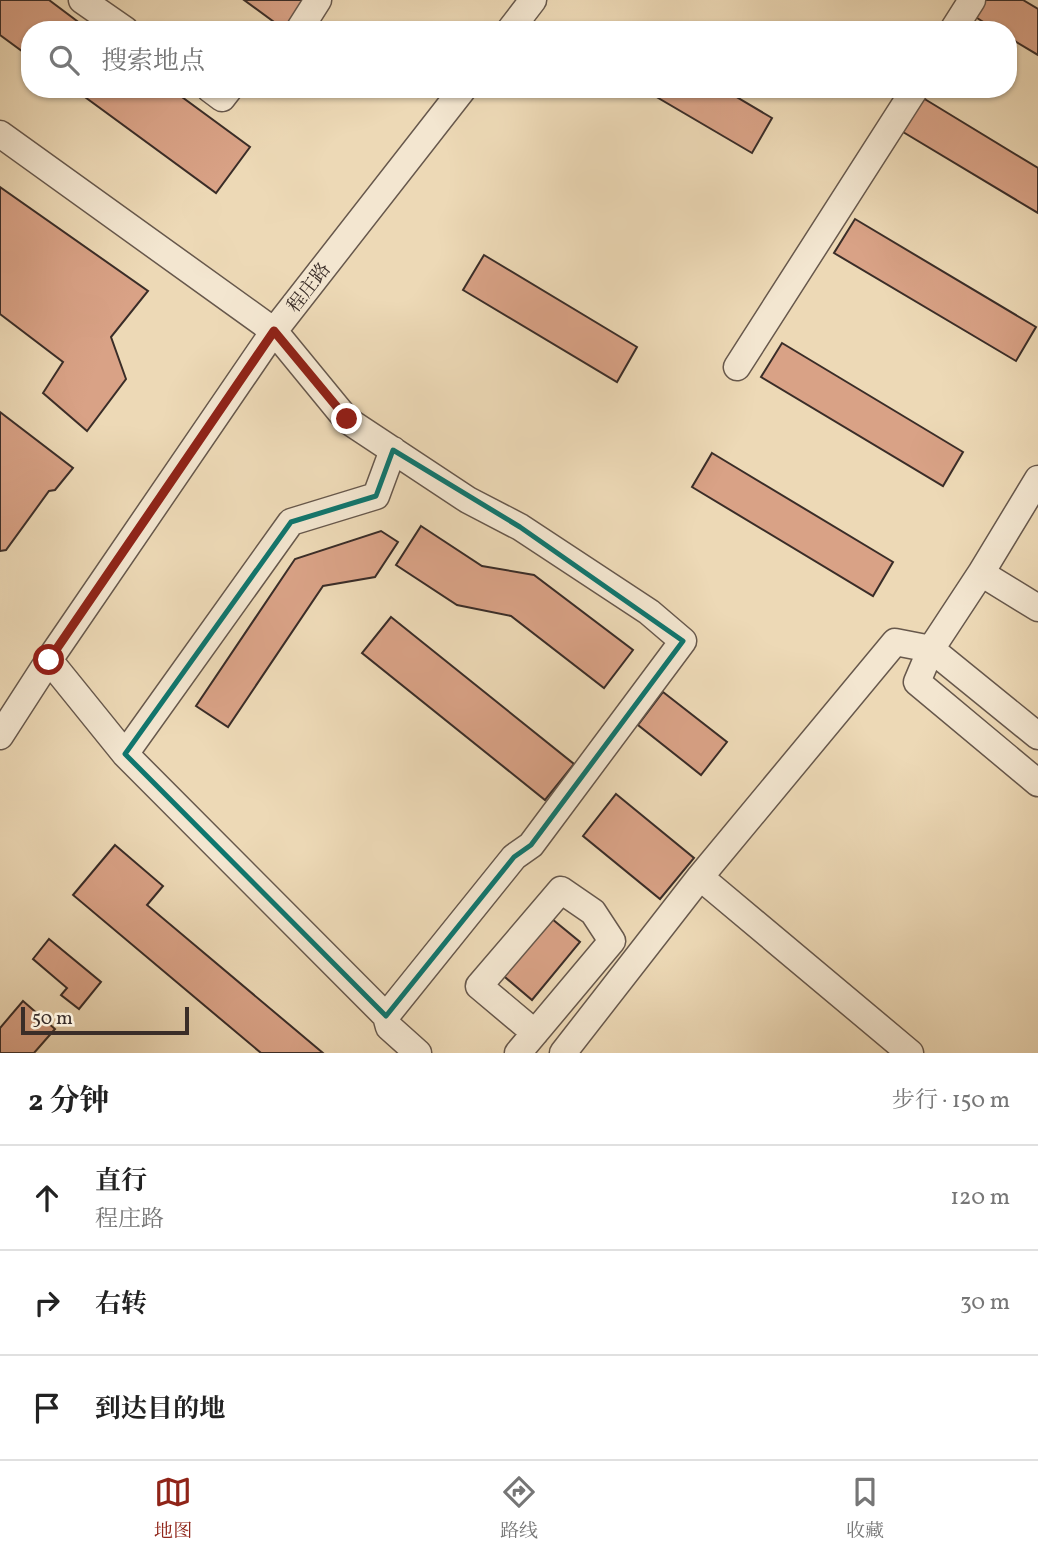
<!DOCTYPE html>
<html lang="zh">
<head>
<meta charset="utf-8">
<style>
	body { margin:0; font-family:Vollkorn,"Noto Serif SC",serif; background:#f6f6f6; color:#222 }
	.scale { position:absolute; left:21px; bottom:18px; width:168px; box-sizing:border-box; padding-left:7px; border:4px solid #3a2d28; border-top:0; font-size:19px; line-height:24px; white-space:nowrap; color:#3a2d28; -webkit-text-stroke:5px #f3e6d0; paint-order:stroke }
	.stop { position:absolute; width:21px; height:21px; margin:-16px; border:5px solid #8f2418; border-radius:50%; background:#fff }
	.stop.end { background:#8f2418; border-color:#fff; box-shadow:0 2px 7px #0008 }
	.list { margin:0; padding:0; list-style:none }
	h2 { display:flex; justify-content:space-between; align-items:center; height:91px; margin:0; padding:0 28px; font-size:30px }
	h2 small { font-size:23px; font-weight:400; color:#767676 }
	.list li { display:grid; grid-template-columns:46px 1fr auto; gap:21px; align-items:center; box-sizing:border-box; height:105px; padding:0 28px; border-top:2px solid #e0e0e0 }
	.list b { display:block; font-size:26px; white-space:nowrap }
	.list p { margin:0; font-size:23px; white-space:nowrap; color:#767676 }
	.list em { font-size:23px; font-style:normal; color:#767676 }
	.icon { flex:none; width:38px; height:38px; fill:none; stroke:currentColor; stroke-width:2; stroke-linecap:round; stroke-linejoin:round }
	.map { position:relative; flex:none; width:1038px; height:1053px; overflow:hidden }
	.search { position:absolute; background:#fff; box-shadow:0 2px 5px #0004; left:21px; right:21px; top:21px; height:77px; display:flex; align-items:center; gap:18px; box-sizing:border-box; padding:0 24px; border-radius:28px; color:#767676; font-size:26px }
	.sheet { height:406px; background:#fff }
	nav { display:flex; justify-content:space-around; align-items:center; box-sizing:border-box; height:98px; border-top:2px solid #e0e0e0; background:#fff; font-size:19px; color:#767676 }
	nav a { display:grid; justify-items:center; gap:4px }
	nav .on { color:#8f2418 }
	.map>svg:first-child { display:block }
	.building { fill:#d9a286; stroke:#3a2d28; stroke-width:2 }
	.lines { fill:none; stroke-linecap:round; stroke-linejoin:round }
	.minor-casing { stroke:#67584c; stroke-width:29 }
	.minor { stroke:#f3e6d0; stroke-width:26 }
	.route { stroke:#8f2418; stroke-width:9 }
	.marked { fill:none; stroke:#0f766e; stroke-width:5; stroke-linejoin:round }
	.labels { text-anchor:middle; stroke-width:7; stroke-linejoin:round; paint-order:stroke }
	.street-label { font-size:19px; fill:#3a2d28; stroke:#f3e6d0 }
</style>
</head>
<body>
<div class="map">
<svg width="1038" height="1053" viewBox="0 0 1038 1053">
	<rect width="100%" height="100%" fill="#edd9b6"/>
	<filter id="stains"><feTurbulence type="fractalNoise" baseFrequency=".00286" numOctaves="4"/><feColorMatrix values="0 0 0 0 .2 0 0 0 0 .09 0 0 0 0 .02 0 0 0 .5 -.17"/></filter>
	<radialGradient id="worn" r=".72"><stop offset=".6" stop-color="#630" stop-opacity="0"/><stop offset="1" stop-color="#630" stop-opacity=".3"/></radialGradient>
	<path class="building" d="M0 0H49L89 30H30V57L0 35Z
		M244 0H311L290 30H285Z
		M984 0H1023L1038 9V55L1008 37V30H996L974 16Z
		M74 89H171L250 147 216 193Z
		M643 89H723L772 118 752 153Z
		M923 98 1038 168V213L903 132Z
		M0 187 148 291 111 337 126 379 87 431 43 393 63 362 0 314Z
		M855 219 1036 327 1016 361 834 253Z
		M484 255 637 347 617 382 463 290Z
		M782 343 963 452 943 486 761 377Z
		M0 412 73 468 55 490 49 491 6 550 0 551Z
		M712 453 893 562 873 596 692 487Z
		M421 526 482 566 534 575 633 650 604 688 511 616 457 605 396 565Z
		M381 531 398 542 375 577 323 586 228 727 196 706 295 559Z
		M391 617 574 764 545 800 362 653Z
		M663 692 727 742 701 775 638 725Z
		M616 794 694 858 660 899 583 836Z
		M115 845 163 886 147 905 323 1053H261L73 895Z
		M546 914 580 942 532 1000 499 972Z
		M49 939 101 982 79 1009 61 995 67 988 33 959Z
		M23 1001 55 1029 34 1053H0V1028Z"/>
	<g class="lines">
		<g class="minor-casing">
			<path id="minor" d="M82 0 125 30
				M299 30 318 0
				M510 30 533 0
				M953 30 972 0
				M210 89 222 98 229 89
				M0 134 274 331 347 420 468 500 520 527 649 612 683 641 531 845 514 857 386 1016
				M737 367 915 89
				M981 573 1038 479
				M1038 608 981 573 931 649 1038 736
				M49 660 125 754 386 1016 389 1027 418 1053
				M0 736 49 660 274 331 463 89
				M125 754 291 522 376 496 393 450
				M518 1053 612 941 593 912 561 890 479 986 535 1033
				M563 1053 700 877
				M910 1053 700 877 895 642 931 649 917 682 1038 783"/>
		</g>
		<use href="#minor" class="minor"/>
	</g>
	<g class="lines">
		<path class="route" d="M49 660 274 331 347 419"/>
	</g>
	<path class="marked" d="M393 450 520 527 683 641 531 845 514 857 386 1016 125 754 291 522 376 496Z"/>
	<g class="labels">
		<g class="street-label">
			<text transform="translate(308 287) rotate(-52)" y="7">程庄路</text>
		</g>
	</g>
	<rect width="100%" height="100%" filter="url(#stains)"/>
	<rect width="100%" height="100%" fill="url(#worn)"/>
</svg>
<div class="scale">50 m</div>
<div class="stop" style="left:49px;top:660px"></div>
<div class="stop end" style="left:347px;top:419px"></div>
<div class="search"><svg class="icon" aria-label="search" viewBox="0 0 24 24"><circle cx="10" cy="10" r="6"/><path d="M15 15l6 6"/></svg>搜索地点</div>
</div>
<section class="sheet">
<h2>2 分钟<small>步行 · 150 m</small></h2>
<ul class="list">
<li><svg class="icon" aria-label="ahead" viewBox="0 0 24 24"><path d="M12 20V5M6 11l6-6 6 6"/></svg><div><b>直行</b><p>程庄路</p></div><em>120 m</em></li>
<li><svg class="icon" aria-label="right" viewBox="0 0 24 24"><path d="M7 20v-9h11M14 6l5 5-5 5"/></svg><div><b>右转</b></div><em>30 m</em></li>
<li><svg class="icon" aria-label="arrive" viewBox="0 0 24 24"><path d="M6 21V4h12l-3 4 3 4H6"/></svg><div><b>到达目的地</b></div></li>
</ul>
</section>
<nav>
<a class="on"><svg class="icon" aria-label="map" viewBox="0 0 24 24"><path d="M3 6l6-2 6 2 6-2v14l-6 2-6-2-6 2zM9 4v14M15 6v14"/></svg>地图</a>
<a><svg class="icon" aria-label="directions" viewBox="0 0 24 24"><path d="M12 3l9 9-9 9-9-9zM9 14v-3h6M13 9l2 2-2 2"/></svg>路线</a>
<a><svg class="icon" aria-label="saved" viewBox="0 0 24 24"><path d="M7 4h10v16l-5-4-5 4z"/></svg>收藏</a>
</nav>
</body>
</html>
